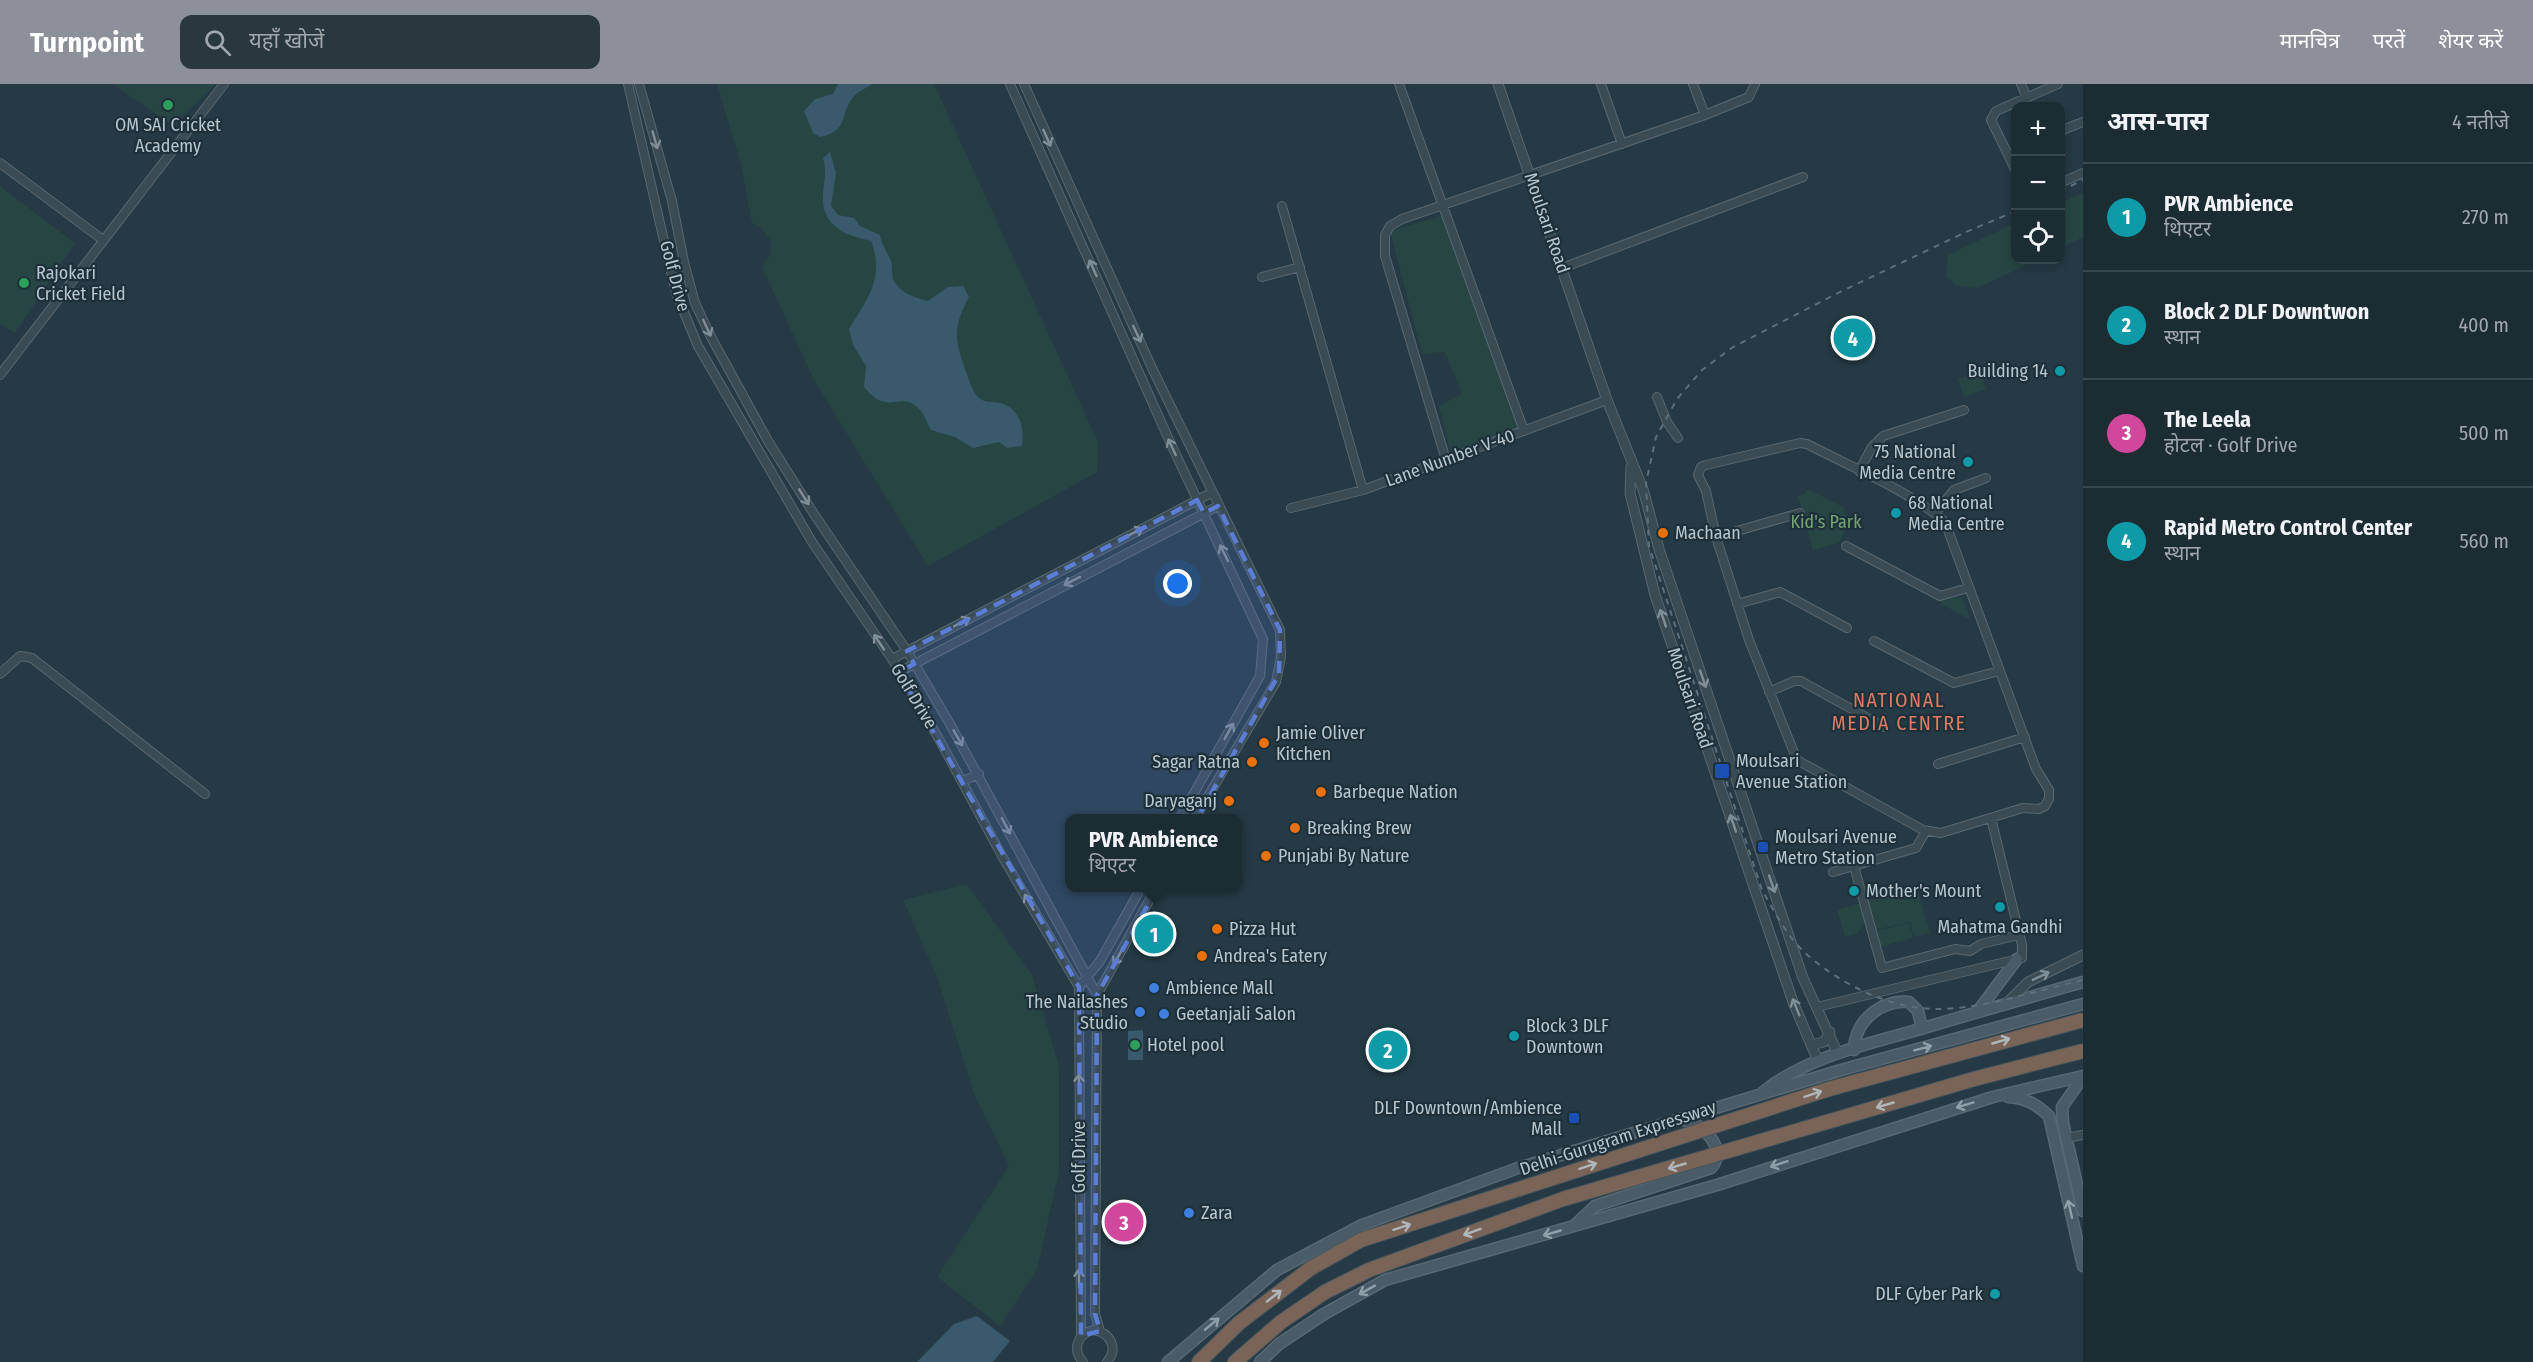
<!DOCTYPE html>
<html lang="hi">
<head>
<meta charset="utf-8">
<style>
	body { margin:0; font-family:"Fira Sans Condensed","Noto Sans Devanagari",sans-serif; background:#29383f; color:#f1f3f6 }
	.controls { position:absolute; right:18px; top:18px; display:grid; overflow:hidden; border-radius:12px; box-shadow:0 3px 9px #0003 }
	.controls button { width:54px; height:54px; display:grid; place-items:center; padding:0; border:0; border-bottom:2px solid #3a484e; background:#1c2c33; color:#f1f3f6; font:30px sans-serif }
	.you { position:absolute; left:1178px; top:500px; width:21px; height:21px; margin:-15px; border:4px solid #fff; border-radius:50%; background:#1a73e8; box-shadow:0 0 0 9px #1a73e833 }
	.badge { display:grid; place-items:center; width:39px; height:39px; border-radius:50%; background:#8c9099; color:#fff; font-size:20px; font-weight:700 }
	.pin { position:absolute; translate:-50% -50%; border:3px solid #fff; box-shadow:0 2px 6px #0006 }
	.popup { position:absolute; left:1065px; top:730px; width:177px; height:78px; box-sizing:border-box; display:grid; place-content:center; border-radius:12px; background:#1c2c33; filter:drop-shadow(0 2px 4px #0005); font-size:20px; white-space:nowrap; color:#a0a7ac }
	.popup b { font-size:22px; color:#f1f3f6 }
	.popup::after { content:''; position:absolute; left:50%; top:100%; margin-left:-12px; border:12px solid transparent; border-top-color:#1c2c33 }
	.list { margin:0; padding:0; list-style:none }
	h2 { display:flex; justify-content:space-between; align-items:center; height:78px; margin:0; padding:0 24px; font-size:26px }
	h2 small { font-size:20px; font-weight:400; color:#a0a7ac }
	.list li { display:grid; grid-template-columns:39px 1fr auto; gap:18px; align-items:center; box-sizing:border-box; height:108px; padding:0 24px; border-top:2px solid #3a484e }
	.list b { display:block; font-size:22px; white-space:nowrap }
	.list p { margin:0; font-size:20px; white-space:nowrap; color:#a0a7ac }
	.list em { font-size:20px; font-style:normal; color:#a0a7ac }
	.icon { flex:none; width:33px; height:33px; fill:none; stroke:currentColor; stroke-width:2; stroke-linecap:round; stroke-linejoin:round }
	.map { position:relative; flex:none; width:2083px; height:1278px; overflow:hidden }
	header { display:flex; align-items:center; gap:36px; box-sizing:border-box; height:84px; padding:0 30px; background:#8c9099; color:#fff }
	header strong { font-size:28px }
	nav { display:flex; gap:33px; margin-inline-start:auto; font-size:21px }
	.search { width:420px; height:54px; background:#29383f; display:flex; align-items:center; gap:15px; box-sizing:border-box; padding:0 21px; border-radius:12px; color:#a0a7ac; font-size:22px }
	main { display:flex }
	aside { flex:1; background:#1c2c33 }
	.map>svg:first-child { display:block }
	.green { fill:#274542 }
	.water { fill:#385a6c }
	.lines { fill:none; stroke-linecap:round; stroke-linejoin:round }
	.minor-casing { stroke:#586871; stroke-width:10 }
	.tertiary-casing { stroke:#586871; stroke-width:11 }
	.secondary-casing { stroke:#586871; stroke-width:13 }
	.motorway-casing { stroke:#45555e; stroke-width:16 }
	.minor { stroke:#3a4b54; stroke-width:8 }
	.tertiary { stroke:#3a4b54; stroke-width:9 }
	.secondary { stroke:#485b67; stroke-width:10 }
	.motorway { stroke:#7a6457; stroke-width:14 }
	.rail { stroke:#5c707b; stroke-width:2; stroke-dasharray:6 6; stroke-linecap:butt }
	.motorway-bridge-casing { stroke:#45555e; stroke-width:16; stroke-linecap:butt }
	.motorway-bridge { stroke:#7a6457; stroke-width:14 }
	.oneway { stroke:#7f8e97 }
	.oneway2 { stroke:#aeb6bb }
	.oneway3 { stroke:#90a0a9 }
	.marked { fill:#5b7ed4; fill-opacity:0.2; stroke:#5b7ed4; stroke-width:4.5; stroke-dasharray:12 8; stroke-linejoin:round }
	.leisure-dot { fill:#2e9e5b; stroke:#1e3039; stroke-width:2 }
	.culture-dot { fill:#0f9aa8; stroke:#1e3039; stroke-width:2 }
	.food-dot { fill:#e8710a; stroke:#1e3039; stroke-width:2 }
	.transit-dot { fill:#1a4fb4; stroke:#1e3039; stroke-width:2 }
	.shop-dot { fill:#3f7fe0; stroke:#1e3039; stroke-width:2 }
	.labels { text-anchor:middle; stroke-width:4.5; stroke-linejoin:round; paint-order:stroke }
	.poi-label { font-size:18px; fill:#b7c5cd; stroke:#1e3039; text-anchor:start }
	.street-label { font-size:18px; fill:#b7c5cd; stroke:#1e3039 }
	.park-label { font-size:18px; fill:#74a474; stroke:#1e3039 }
	.neighbourhood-label { font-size:20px; letter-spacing:1.5px; fill:#dc7b63; stroke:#1e3039 }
</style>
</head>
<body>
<header>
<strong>Turnpoint</strong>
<div class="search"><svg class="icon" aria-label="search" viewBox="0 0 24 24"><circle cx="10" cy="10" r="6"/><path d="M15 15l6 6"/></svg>यहाँ खोजें</div>
<nav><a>मानचित्र</a><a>परतें</a><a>शेयर करें</a></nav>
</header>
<main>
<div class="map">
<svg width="2083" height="1278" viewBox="0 0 2083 1278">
	<rect width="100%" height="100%" fill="#253a44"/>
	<path class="green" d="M113 0H216L173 42Z
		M717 0H934L1098 358 1097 388 928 482 814 296 762 183 770 171 771 157 761 144 752 139 741 80Z
		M0 102 75 159 15 249 0 240Z
		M2083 109V153L2061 164V119Z
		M1448 130 1518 345 1450 367 1439 322 1462 310 1445 268 1422 270 1390 147Z
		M2015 139 2016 176H2036L1978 204 1956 202 1946 192 1948 171Z
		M1980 287 1986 305 1964 313 1958 295Z
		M1808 405 1845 424 1843 428 1852 433 1839 459 1813 466 1798 412 1805 410Z
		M1962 513 1971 536 1941 520 1942 516Z
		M967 800 1032 891 1059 982V1087L1037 1186 1000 1242 937 1193 1009 1082 974 1010 937 893 903 816Z
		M1917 804 1930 849 1914 853 1910 838 1874 846 1866 817Z
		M1862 819 1866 836 1857 850 1845 853 1837 826Z
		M1909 839 1913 854 1879 863 1875 847Z"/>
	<path class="water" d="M838 0H872C867 4 860 6 855 11 839 27 851 47 820 53L813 49 804 27 815 15 833 10Z
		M830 68 836 89 831 122 838 131 854 134 860 142 880 151C882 162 887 167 891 177 893 183 891 190 893 195 899 209 916 214 928 217L948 203 963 202 969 213C952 244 955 256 966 288 969 295 972 307 978 313 987 321 993 316 1003 320 1020 325 1025 347 1022 362L1007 364 999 358 973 364 955 353 931 346C927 340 924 329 919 325 900 305 889 334 864 303L866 282 853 261 849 245C868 214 885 193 871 157 844 151 821 142 823 110 824 96 827 88 823 74Z
		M1143 946V976H1128V947Z
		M977 1232 1010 1257 993 1278H917L954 1240Z"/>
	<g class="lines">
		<g class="minor-casing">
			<path id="minor" d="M628 0 676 209 698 262 812 458 892 575 939 655 1002 772 1079 903 1081 1252
				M639 0 672 117 684 178 695 219 711 253 768 357 814 430 907 567 950 640 1097 911 1095 1230 1100 1247
				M1010 0 1170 358 1263 555 1260 592 1180 734
				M1024 0 1152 284 1280 546 1281 573 1276 598 1195 734
				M1399 0 1524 347
				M1601 0 1622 60
				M1693 0 1705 31
				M2021 0 2027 14
				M2060 47 2083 38
				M0 79 103 156
				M2016 87 1991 36 1996 27 2058 0
				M2060 99 2083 89
				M1282 122 1363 406
				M1562 184 1803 93
				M1262 193 1300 183
				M0 291 224 0
				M1657 313 1667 338 1678 354
				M1800 359 1807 360C1849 382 1910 407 1945 438L2036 685 2049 706V715L2045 722 2039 725 2023 724 1941 749 1923 746 1797 676 1749 556 1716 453 1706 407 1698 391 1701 383 1706 381Z
				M1446 376 1385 172V151L1390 142 1402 135 1705 31 1749 13 1755 0
				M1859 387 1872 363 1883 352 1964 326
				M1291 424 1363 406 1607 316
				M1935 429 1954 406 1986 394
				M1716 453 1800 429
				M1846 462 1940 512 1968 504
				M1737 520 1780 508 1847 544
				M1874 557 1954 599 1999 587
				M892 575 1211 409
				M899 588 1218 422
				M0 590 20 572 32 574 205 710
				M1769 608 1794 597H1801L1884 643
				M1938 680 2025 653
				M963 697 979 690
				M1854 782 1882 884 1955 865 1970 867 1981 860 2019 851
				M1833 788 1916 764 1926 747
				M1079 903 1100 877 1141 804
				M1097 911 1156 804
				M1817 923 2022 874V861L1991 734
				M2066 1054 2083 1051
				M1083 1278C1072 1266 1077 1250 1093 1246 1110 1248 1119 1264 1107 1278"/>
		</g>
		<g class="tertiary-casing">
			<path id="tertiary" d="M1498 0 1607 316 1643 405 1659 465 1803 894 1838 970
				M1631 383 1630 409 1655 511 1793 918 1818 977
				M2005 921 2028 898 2083 871
				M1811 961 1824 958 1830 948"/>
		</g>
		<g class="secondary-casing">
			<path id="secondary" d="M1978 927 2017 875
				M1854 966C1855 936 1881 916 1909 918L1918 927 1922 945
				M2083 993 2062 1023 2063 1039 2083 1127
				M1763 1008C1808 972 1869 960 1924 944 1977 928 2030 913 2083 898
				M2008 1013C2026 1014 2036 1020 2049 1032L2083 1182
				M1574 1142 1595 1122 1711 1084C1729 1065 1701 1037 1682 1036
				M1168 1278 1277 1186 1362 1141 1518 1084 1841 986 2083 920
				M1260 1278 1279 1260 1324 1230 1385 1196 1717 1101 1993 1013 2083 992"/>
		</g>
		<g class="motorway-casing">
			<path id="motorway" d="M1199 1278 1239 1239 1311 1184
				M1235 1278 1281 1238 1325 1208"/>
		</g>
		<use href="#minor" class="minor"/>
		<use href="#tertiary" class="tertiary"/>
		<use href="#secondary" class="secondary"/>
		<use href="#motorway" class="motorway"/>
		<path class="rail" d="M2060 107 2083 96
			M2016 127 1966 148 1842 207 1733 263 1702 286 1677 315 1656 353 1646 399 1649 462 1762 806C1774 827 1786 850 1803 867 1838 899 1887 924 1935 925 1979 926 2039 906 2083 896"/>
		<g class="motorway-bridge-casing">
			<path id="motorway-bridge" d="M1311 1184 1361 1156 1829 1005 2083 936
				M1325 1208 1369 1186 1563 1115 1974 995 2083 967"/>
		</g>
		<use href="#motorway-bridge" class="motorway-bridge"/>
	</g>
	<defs><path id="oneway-shaft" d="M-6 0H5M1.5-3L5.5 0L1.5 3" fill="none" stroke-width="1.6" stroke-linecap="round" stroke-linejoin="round" transform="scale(1.5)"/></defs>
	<g class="oneway">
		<use href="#oneway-shaft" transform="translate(1047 54) rotate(66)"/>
		<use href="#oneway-shaft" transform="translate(655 56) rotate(74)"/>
		<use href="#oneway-shaft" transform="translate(1093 184) rotate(-114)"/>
		<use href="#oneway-shaft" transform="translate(707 244) rotate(65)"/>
		<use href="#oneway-shaft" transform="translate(1137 250) rotate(65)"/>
		<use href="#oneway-shaft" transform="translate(1172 363) rotate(-115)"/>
		<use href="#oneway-shaft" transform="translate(804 413) rotate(58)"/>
		<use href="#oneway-shaft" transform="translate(1135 448) rotate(-28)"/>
		<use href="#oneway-shaft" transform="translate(1224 469) rotate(-116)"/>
		<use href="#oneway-shaft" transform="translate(1072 497) rotate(153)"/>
		<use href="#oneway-shaft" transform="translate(1663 534) rotate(-109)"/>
		<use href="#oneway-shaft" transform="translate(962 538) rotate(-28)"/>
		<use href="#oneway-shaft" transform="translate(879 558) rotate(-124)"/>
		<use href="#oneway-shaft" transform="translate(1703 595) rotate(71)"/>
		<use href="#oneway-shaft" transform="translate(1229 647) rotate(-61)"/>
		<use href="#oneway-shaft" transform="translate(958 654) rotate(60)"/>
		<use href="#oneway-shaft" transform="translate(1733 739) rotate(-109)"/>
		<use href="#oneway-shaft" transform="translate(1006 742) rotate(62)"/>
		<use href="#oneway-shaft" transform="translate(1772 800) rotate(71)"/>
		<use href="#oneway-shaft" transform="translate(1029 818) rotate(-120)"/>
		<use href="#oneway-shaft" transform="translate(1118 873) rotate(119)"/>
		<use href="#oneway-shaft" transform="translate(2041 892) rotate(-26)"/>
		<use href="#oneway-shaft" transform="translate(1796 923) rotate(-112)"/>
		<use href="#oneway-shaft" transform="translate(1079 999) rotate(-90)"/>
		<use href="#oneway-shaft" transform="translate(1079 1194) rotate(-91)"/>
	</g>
	<g class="oneway2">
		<use href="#oneway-shaft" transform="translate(2001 957) rotate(-16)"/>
		<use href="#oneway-shaft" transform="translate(1813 1010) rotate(-18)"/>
		<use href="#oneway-shaft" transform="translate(1885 1021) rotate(164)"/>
		<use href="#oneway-shaft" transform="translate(1588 1082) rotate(-18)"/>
		<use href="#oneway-shaft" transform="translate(1677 1082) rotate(164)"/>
		<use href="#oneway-shaft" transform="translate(1402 1143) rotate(-18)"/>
		<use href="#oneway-shaft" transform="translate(1472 1148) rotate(160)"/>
		<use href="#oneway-shaft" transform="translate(1274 1212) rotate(-38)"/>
	</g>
	<g class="oneway3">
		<use href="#oneway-shaft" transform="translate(1923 964) rotate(-15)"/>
		<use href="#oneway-shaft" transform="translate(1965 1021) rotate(163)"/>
		<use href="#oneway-shaft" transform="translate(1779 1080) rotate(162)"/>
		<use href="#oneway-shaft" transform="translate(2070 1125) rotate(-103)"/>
		<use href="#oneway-shaft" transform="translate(1552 1149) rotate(164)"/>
		<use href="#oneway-shaft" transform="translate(1367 1206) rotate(151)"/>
		<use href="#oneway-shaft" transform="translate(1212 1240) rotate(-39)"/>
	</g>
	<path class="marked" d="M1197 416 1204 429 1218 422 1280 546 1279 590 1097 911 1095 1230 1100 1247 1081 1252 1079 903 899 588 914 580 907 567Z"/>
	<g class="leisure-dot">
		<circle cx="168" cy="21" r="6"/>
		<circle cx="24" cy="199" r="6"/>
		<circle cx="1135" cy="961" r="6"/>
	</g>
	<g class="culture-dot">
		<circle cx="2060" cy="287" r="6"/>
		<circle cx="1968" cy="378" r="6"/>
		<circle cx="1896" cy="429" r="6"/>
		<circle cx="1854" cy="807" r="6"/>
		<circle cx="2000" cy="823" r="6"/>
		<circle cx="1514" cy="952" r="6"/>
		<circle cx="1995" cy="1210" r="6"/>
	</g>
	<g class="food-dot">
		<circle cx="1663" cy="449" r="6"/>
		<circle cx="1264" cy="659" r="6"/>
		<circle cx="1252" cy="678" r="6"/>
		<circle cx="1321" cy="708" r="6"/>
		<circle cx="1229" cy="717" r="6"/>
		<circle cx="1295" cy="744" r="6"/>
		<circle cx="1266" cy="772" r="6"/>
		<circle cx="1217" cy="845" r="6"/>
		<circle cx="1202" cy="872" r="6"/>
	</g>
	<g class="transit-dot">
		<rect x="1714" y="679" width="16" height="16" rx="3"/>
		<rect x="1757" y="757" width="12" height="12" rx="3"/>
		<rect x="1568" y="1028" width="12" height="12" rx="3"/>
	</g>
	<g class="shop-dot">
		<circle cx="1154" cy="904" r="6"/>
		<circle cx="1140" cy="928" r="6"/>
		<circle cx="1164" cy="930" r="6"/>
		<circle cx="1189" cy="1129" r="6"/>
	</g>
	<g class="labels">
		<g class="poi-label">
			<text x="168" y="47" text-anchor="middle">OM SAI Cricket<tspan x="168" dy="21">Academy</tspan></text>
			<text x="36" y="195">Rajokari<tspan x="36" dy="21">Cricket Field</tspan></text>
			<text x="2048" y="293" text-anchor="end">Building 14</text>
			<text x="1956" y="374" text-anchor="end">75 National<tspan x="1956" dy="21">Media Centre</tspan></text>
			<text x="1908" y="425">68 National<tspan x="1908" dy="21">Media Centre</tspan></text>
			<text x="1675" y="455">Machaan</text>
			<text x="1276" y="655">Jamie Oliver<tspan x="1276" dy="21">Kitchen</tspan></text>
			<text x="1736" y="683">Moulsari<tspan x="1736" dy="21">Avenue Station</tspan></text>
			<text x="1240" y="684" text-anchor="end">Sagar Ratna</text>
			<text x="1333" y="714">Barbeque Nation</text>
			<text x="1217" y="723" text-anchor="end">Daryaganj</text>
			<text x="1307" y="750">Breaking Brew</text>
			<text x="1775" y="759">Moulsari Avenue<tspan x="1775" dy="21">Metro Station</tspan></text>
			<text x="1278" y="778">Punjabi By Nature</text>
			<text x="1866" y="813">Mother's Mount</text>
			<text x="2000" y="849" text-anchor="middle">Mahatma Gandhi</text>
			<text x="1229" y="851">Pizza Hut</text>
			<text x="1214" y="878">Andrea's Eatery</text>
			<text x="1166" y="910">Ambience Mall</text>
			<text x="1128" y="924" text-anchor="end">The Nailashes<tspan x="1128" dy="21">Studio</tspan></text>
			<text x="1176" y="936">Geetanjali Salon</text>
			<text x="1526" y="948">Block 3 DLF<tspan x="1526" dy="21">Downtown</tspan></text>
			<text x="1147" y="967">Hotel pool</text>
			<text x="1562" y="1030" text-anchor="end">DLF Downtown/Ambience<tspan x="1562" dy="21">Mall</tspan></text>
			<text x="1201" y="1135">Zara</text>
			<text x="1983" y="1216" text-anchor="end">DLF Cyber Park</text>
		</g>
		<g class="street-label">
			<text transform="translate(1547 139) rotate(71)" y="6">Moulsari Road</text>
			<text transform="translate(675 192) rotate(75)" y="6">Golf Drive</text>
			<text transform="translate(1450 374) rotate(-20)" y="6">Lane Number V-40</text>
			<text transform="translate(914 612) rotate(59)" y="6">Golf Drive</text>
			<text transform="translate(1690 614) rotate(71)" y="6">Moulsari Road</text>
			<text transform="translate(1618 1054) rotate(-18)" y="6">Delhi-Gurugram Expressway</text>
			<text transform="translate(1079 1073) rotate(-90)" y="6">Golf Drive</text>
		</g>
		<g class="park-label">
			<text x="1826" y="444">Kid's Park</text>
		</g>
		<g class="neighbourhood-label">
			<text x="1899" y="623">NATIONAL<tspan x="1899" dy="23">MEDIA CENTRE</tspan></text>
		</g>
	</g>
</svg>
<div class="controls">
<button>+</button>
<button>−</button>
<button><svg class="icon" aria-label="locate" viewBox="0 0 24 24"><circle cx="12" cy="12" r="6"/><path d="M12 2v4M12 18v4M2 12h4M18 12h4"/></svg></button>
</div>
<div class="you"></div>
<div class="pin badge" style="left:1154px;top:850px;background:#0f9aa8">1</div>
<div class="popup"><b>PVR Ambience</b>थिएटर</div>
<div class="pin badge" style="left:1388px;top:966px;background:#0f9aa8">2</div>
<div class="pin badge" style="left:1124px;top:1138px;background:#d1479c">3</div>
<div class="pin badge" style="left:1853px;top:254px;background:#0f9aa8">4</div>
</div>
<aside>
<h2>आस-पास<small>4 नतीजे</small></h2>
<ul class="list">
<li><span class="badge" style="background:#0f9aa8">1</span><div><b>PVR Ambience</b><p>थिएटर</p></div><em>270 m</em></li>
<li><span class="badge" style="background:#0f9aa8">2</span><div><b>Block 2 DLF Downtwon</b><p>स्थान</p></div><em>400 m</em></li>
<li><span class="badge" style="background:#d1479c">3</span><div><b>The Leela</b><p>होटल · Golf Drive</p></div><em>500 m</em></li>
<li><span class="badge" style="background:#0f9aa8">4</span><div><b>Rapid Metro Control Center</b><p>स्थान</p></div><em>560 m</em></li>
</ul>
</aside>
</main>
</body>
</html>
